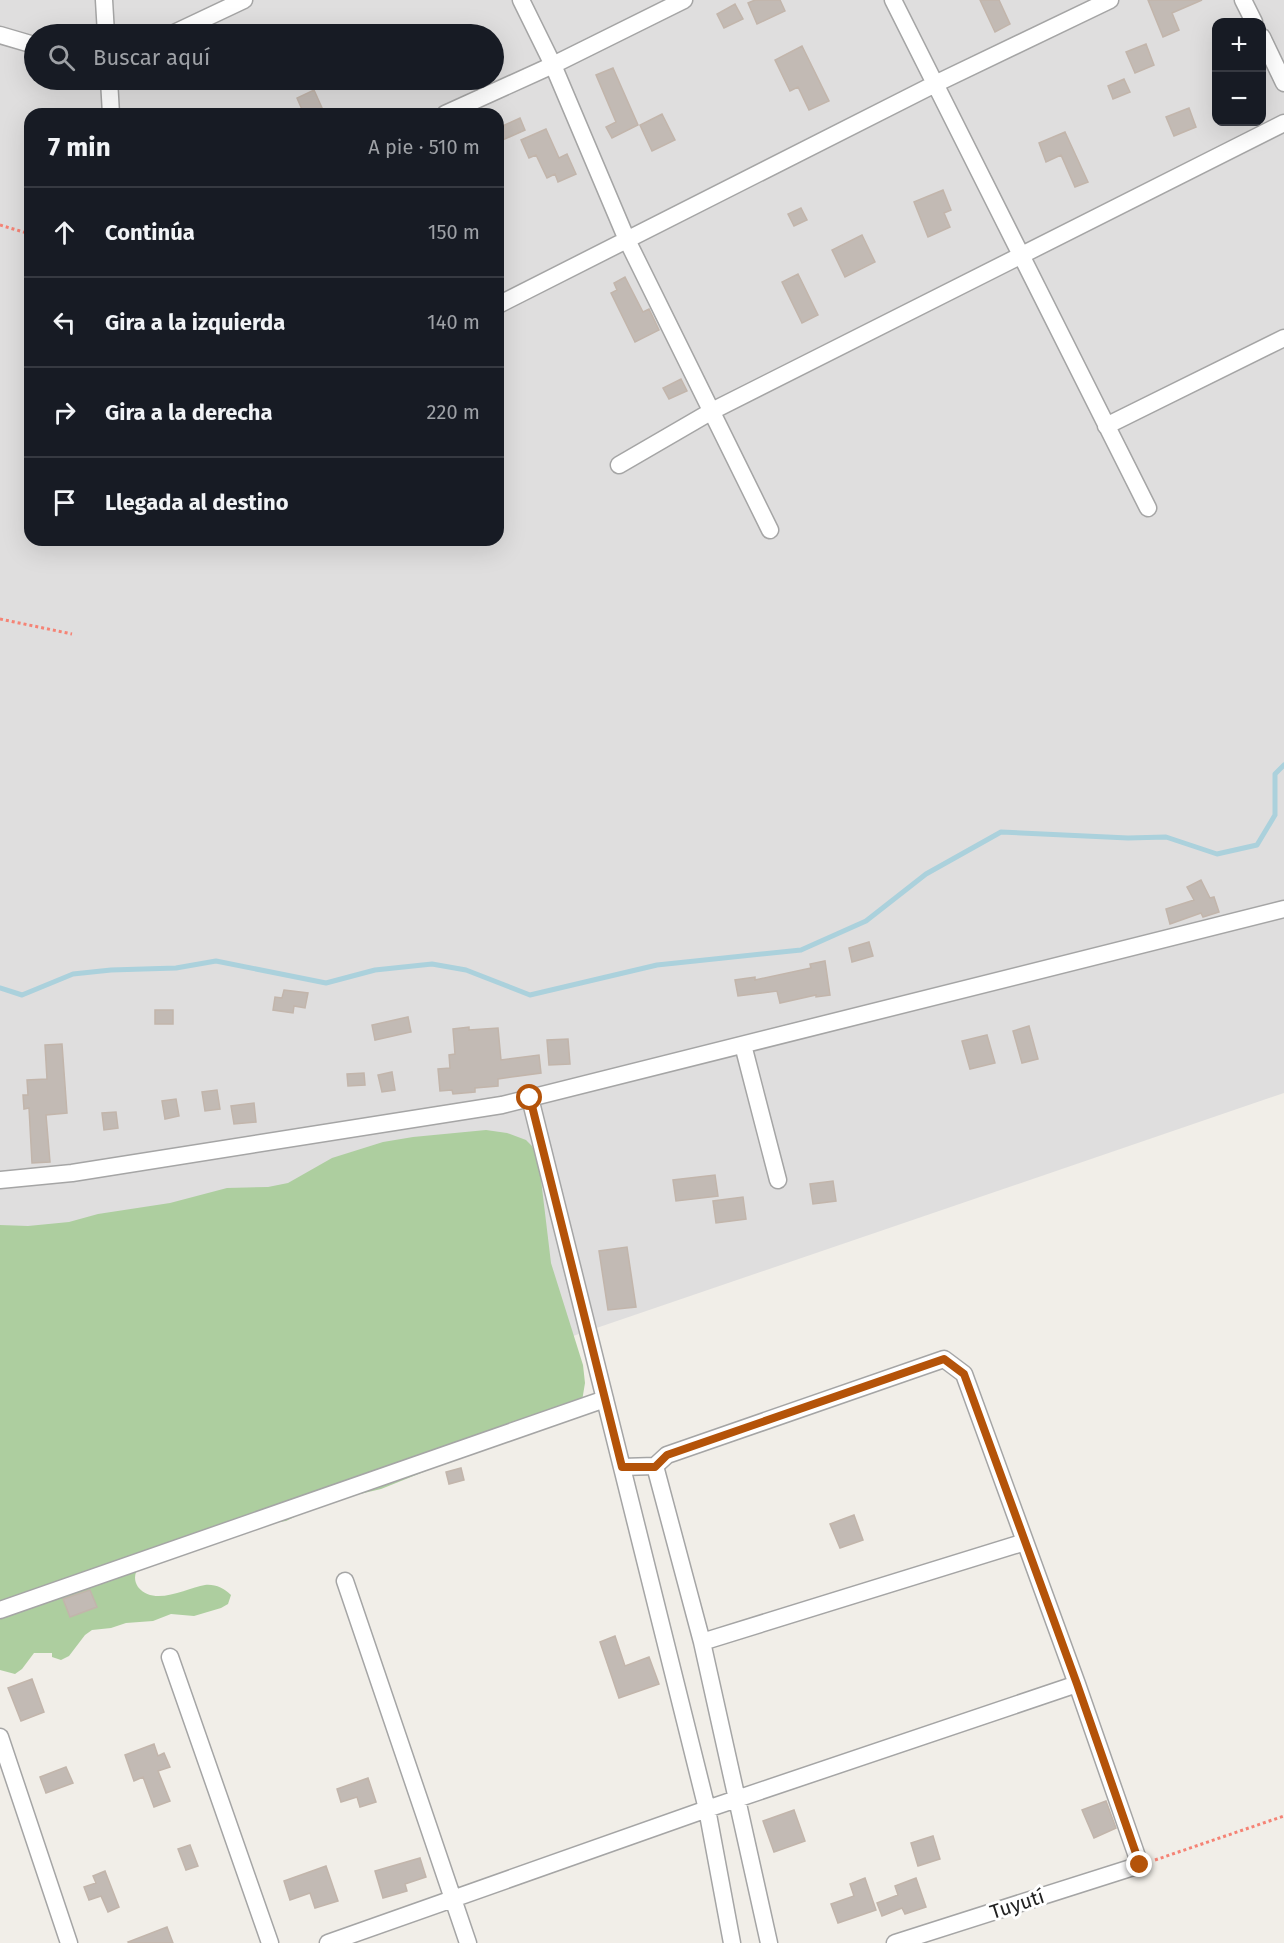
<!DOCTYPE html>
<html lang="es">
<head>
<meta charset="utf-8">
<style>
	body { margin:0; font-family:"Fira Sans",sans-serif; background:#20242c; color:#f1f3f6 }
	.controls { position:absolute; right:18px; top:18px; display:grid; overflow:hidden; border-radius:12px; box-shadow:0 6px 24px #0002 }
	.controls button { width:54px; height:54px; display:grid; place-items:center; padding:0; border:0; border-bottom:2px solid #363941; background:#171b24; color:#f1f3f6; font:30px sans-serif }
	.stop { position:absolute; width:18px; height:18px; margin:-14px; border:4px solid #b45309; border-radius:50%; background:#fff }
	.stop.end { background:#b45309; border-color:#fff; box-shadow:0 2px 6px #0008 }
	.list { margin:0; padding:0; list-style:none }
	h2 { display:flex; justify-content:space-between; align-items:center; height:78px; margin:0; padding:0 24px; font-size:26px }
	h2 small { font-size:20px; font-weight:400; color:#9ea1a6 }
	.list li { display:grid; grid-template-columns:39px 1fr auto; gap:18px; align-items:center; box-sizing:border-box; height:90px; padding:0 24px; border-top:2px solid #363941 }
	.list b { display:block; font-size:22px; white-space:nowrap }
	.list em { font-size:20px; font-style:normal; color:#9ea1a6 }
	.icon { flex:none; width:33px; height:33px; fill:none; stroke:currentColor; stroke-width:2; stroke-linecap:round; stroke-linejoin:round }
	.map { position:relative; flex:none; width:1284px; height:1943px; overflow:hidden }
	.search { position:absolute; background:#171b24; box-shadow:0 6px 24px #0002; left:24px; top:24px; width:480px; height:66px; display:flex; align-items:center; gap:15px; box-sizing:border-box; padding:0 21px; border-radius:33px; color:#9ea1a6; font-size:22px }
	.panel { position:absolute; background:#171b24; box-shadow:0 6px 24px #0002; left:24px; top:108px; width:480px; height:438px; border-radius:18px }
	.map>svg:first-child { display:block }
	.residential { fill:#dfdede; fill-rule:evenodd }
	.forest { fill:#adce9f }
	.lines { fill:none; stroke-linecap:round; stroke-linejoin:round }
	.stream { stroke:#abd1dc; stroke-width:5 }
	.building { fill:#c2bab4; stroke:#c2b5ab; stroke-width:1.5 }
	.minor-casing { stroke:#a5a5a5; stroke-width:19 }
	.path { stroke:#f58375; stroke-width:3; stroke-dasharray:3 3; stroke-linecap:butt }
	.minor { stroke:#fff; stroke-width:16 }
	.route { stroke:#b45309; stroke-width:8 }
	.labels { text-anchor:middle; stroke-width:6; stroke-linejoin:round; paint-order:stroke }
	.street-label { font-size:20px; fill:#212121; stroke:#fff }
</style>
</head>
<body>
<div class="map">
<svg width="1284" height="1943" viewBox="0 0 1284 1943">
	<rect width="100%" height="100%" fill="#f1eee8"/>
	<path class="residential" d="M0 0H1284V1093L0 1532ZM1216 22H1262V122H1216ZM34 34H494V80H34ZM30 114H498V540H30Z"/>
	<path class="forest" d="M486 1130 507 1133 526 1140 532 1146 539 1163 551 1263 583 1365 585 1383 582 1401 446 1463 381 1489 326 1502 286 1521 267 1524 139 1566C135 1573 133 1579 138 1587 154 1607 187 1588 205 1585 215 1584 224 1588 231 1595L228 1604 221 1608 194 1616 171 1614 153 1621 126 1623 111 1628 92 1630 85 1635 69 1656 61 1660 52 1657V1653H34L22 1669 15 1674 0 1670V1225L28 1226 69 1222 98 1214 170 1203 227 1188 268 1187 288 1183 332 1158 383 1142 413 1137Z"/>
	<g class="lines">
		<path class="stream" d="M0 988 22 995 73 974 111 970 176 968 216 961 326 983 375 970 432 964 466 970 530 995 657 965 801 950 866 921 926 874 1001 832 1128 838 1166 837 1217 854 1257 845 1275 815V774L1284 765"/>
	</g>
	<path class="building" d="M755 0H780L785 11 757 24 748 3Z
		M980 0H999L1010 24 995 32Z
		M1148 0H1202L1172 13 1179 30 1163 37Z
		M735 4 743 19 724 28 717 14Z
		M1146 44 1154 65 1135 73 1126 52Z
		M802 46 829 101 809 110 798 87 790 91 775 60Z
		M613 68 638 125 612 138 606 127 616 122 596 75Z
		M1124 79 1130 92 1113 99 1108 86Z
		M314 90 323 110 314 114H304L297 98Z
		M1189 108 1196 127 1174 136 1166 117Z
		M662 114 675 140 652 151 640 125Z
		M520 118 525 130 498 142V128Z
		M546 129 559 158 567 154 576 174 558 182 555 174 547 178 536 155 529 158 521 140Z
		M1065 132 1088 182 1075 187 1061 155 1046 162 1039 143Z
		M943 190 951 210 944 213 950 227 928 237 914 202Z
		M801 208 807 220 794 226 788 214Z
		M862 235 875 262 845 277 832 250Z
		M798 274 818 315 802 323 782 282Z
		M625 277 643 312 649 309 659 330 635 342 611 293 617 290 614 283Z
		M681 379 687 391 669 399 663 388Z
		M1201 880 1210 898 1214 897 1219 912 1203 917 1201 913 1170 924 1166 909 1194 900 1187 887Z
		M869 942 873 956 852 962 849 948Z
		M825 961 830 995 816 997V995L780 1003 777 991 738 996 735 980 755 977V980L811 968 810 964Z
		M284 990 308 993 305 1008 294 1006 293 1013 273 1010 275 997 282 998Z
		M155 1010H173V1024H155Z
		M408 1017 411 1032 375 1040 372 1025Z
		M1029 1026 1038 1059 1022 1063 1013 1031Z
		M469 1027V1030L498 1028 501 1060 539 1055 541 1073 498 1079V1086L475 1088V1092L453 1094 452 1090 440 1091 438 1069 450 1068 449 1055 455 1054 453 1029Z
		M987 1035 995 1063 970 1069 962 1041Z
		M568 1039 570 1064 549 1065 547 1040Z
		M62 1044 67 1113 46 1115 50 1162 32 1163 29 1108 24 1109 23 1095H28L27 1080 47 1079 45 1045Z
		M392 1072 395 1090 382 1092 378 1075Z
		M364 1073 365 1085 348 1086 347 1074Z
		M217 1090 220 1109 205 1111 202 1092Z
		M176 1099 179 1116 165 1119 162 1101Z
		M254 1103 256 1122 234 1124 231 1106Z
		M116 1112 118 1128 104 1130 102 1113Z
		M715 1175 718 1196 676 1201 673 1180Z
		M833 1181 836 1201 813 1204 810 1184Z
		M743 1197 746 1219 716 1223 713 1201Z
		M627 1247 636 1307 608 1310 599 1251Z
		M461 1468 464 1480 449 1484 446 1472Z
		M854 1515 863 1540 840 1548 830 1524Z
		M90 1590 97 1607 70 1617 63 1599Z
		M615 1636 625 1666 649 1657 659 1684 619 1698 600 1642Z
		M32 1679 44 1712 21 1721 8 1688Z
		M154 1744 158 1756 164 1753 170 1767 158 1771 170 1801 154 1807 143 1777 134 1781 125 1755Z
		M66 1767 73 1783 46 1793 40 1777Z
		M368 1778 376 1802 360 1807 357 1797 341 1802 337 1789Z
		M1106 1801 1116 1828 1094 1838 1082 1810Z
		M794 1810 805 1841 774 1852 763 1821Z
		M933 1836 940 1859 918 1866 911 1843Z
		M190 1845 198 1866 186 1870 178 1849Z
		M420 1858 426 1877 405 1884 407 1891 383 1898 375 1871Z
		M326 1866 338 1901 315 1908 310 1893 290 1900 284 1881Z
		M105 1871 119 1907 108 1912 101 1896 89 1900 84 1887 96 1883 93 1876Z
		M865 1878 876 1910 838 1923 831 1904 854 1896 850 1884Z
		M916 1878 926 1907 905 1914 902 1908 882 1916 877 1903 898 1895 895 1886Z
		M167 1927 173 1943H129L128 1942Z"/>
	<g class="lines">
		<g class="minor-casing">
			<path id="minor" d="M104 0 106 34
				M521 0 553 65 627 240 770 530
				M893 0 1148 508
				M1243 0 1254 22
				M172 34 244 0
				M0 35 34 45
				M1262 37 1284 83
				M109 80 111 114
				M445 114 553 65 684 0
				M498 305 935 84 1110 0
				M1106 426 1284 338
				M619 465 712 411 1284 123
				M743 1045 778 1180
				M530 1098 707 1809 732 1943
				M0 1180 72 1173 502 1105 1284 909
				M655 1466 702 1642 769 1943
				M622 1467 655 1466 667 1455 944 1359 964 1374 1077 1684 1140 1865 895 1943
				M345 1581 468 1943
				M0 1610 605 1399
				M702 1642 1025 1542
				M170 1657 270 1943
				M0 1737 69 1943
				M328 1943 707 1809 1077 1684"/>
		</g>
		<path class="path" d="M0 225 30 234
			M0 619 72 634
			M1155 1860 1284 1816"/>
		<use href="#minor" class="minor"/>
	</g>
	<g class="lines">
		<path class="route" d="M530 1098 622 1467H655L667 1455 944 1359 964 1374 1077 1684 1140 1865"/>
	</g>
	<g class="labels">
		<g class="street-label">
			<text transform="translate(1017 1904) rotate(-18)" y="7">Tuyutí</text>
		</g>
	</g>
</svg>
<div class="controls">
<button>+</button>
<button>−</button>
</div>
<div class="stop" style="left:530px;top:1098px"></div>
<div class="stop end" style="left:1140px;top:1865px"></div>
<div class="search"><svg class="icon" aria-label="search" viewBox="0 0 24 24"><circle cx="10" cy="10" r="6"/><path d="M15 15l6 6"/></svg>Buscar aquí</div>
<section class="panel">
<h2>7 min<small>A pie · 510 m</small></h2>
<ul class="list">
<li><svg class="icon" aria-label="ahead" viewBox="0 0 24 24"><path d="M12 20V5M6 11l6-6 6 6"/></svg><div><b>Continúa</b></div><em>150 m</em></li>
<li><svg class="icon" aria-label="left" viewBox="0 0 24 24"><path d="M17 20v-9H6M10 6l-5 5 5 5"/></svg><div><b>Gira a la izquierda</b></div><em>140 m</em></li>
<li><svg class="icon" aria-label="right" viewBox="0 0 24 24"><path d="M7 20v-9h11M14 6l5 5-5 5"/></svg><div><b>Gira a la derecha</b></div><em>220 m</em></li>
<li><svg class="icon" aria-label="arrive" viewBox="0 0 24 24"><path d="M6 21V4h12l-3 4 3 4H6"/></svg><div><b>Llegada al destino</b></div></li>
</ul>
</section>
</div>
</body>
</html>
